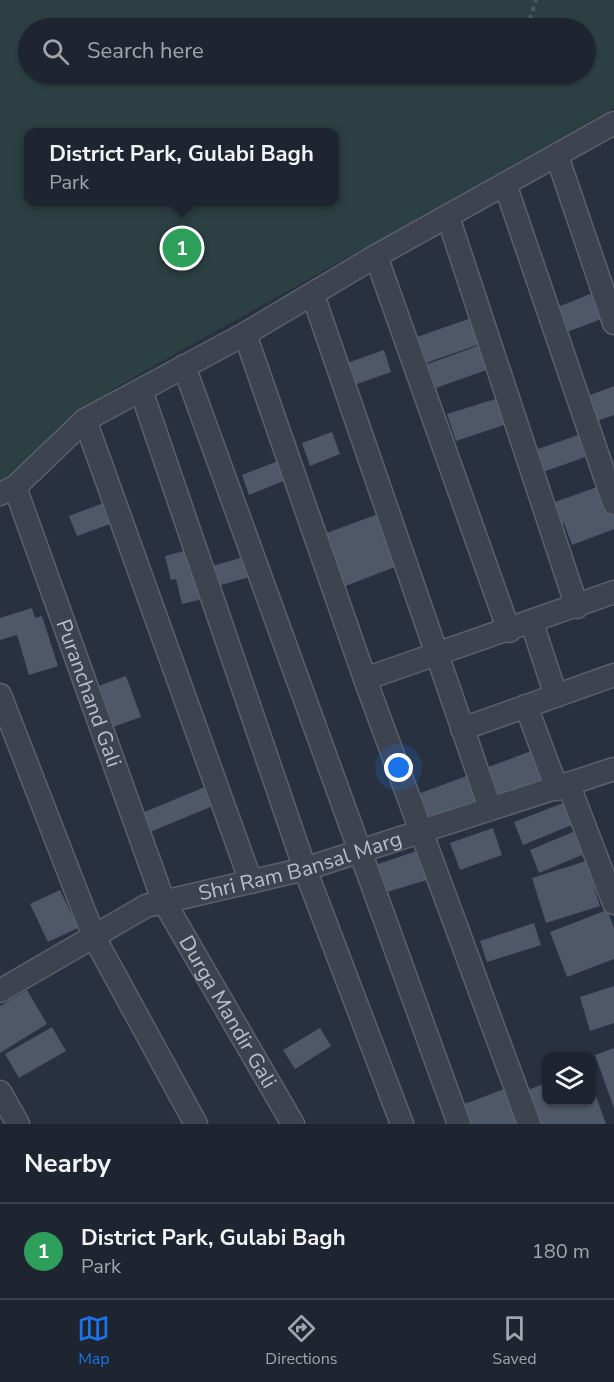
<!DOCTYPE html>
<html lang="en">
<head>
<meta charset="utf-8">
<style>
	body { margin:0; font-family:"Nunito Sans",sans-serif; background:#2c313c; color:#f1f3f6 }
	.controls { position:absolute; right:18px; bottom:18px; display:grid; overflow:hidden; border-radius:12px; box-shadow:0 2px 4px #0004 }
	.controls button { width:54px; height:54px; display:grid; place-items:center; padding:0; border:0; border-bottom:2px solid #3c424c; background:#1f2530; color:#f1f3f6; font:30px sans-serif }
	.you { position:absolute; left:399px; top:768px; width:21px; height:21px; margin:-15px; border:4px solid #fff; border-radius:50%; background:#1a73e8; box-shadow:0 0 0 9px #1a73e833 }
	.badge { display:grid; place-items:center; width:39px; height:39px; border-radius:50%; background:#1a73e8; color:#fff; font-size:20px; font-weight:700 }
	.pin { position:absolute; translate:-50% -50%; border:3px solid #fff; box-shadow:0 2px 6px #0006 }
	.popup { position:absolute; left:24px; top:128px; width:315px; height:78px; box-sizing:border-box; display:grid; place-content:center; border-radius:12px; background:#1f2530; filter:drop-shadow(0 2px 4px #0005); font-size:20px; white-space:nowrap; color:#a1a5ab }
	.popup b { font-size:22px; color:#f1f3f6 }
	.popup::after { content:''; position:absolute; left:50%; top:100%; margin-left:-12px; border:12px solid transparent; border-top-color:#1f2530 }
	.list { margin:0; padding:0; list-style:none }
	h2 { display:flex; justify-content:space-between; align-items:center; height:78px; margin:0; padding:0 24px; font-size:26px }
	h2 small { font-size:20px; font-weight:400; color:#a1a5ab }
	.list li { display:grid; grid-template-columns:39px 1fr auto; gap:18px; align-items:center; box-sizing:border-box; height:96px; padding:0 24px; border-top:2px solid #3c424c }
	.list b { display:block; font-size:22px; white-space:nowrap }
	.list p { margin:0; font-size:20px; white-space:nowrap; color:#a1a5ab }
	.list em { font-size:20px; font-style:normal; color:#a1a5ab }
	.icon { flex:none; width:33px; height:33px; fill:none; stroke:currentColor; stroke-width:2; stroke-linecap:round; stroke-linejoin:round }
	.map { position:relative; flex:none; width:614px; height:1124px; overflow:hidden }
	.search { position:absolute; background:#1f2530; box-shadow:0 2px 4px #0004; left:18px; right:18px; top:18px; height:66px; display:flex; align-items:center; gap:15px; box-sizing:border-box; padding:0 21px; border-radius:33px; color:#a1a5ab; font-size:22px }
	.sheet { height:174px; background:#1f2530 }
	nav { display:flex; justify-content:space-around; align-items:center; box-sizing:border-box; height:84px; border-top:2px solid #3c424c; background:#1f2530; font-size:16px; color:#a1a5ab }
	nav a { display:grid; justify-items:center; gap:3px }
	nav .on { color:#1a73e8 }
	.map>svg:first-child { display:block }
	.green { fill:#2c3f42; fill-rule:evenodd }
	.building { fill:#4f5868 }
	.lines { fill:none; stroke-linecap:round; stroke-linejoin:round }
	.street-casing { stroke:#5a616d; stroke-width:25 }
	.path { stroke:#4b5c60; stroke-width:4; stroke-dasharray:4.5 4.5; stroke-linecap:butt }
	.street { stroke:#3d4450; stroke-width:22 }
	.labels { text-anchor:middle; stroke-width:5; stroke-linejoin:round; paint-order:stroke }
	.street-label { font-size:21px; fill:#b9bfca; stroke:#212835 }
</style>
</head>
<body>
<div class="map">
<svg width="614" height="1124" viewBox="0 0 614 1124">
	<rect width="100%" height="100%" fill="#293140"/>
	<path class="green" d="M0 0H614V108L116 387 22 471 0 480ZM28 28H586V74H28ZM29 132H335V202H29Z"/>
	<path class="building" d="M600 290 610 316 567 332 558 307Z
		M474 317 483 343 426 363 417 337Z
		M483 344 492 368 433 389 425 365Z
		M384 350 391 372 354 385 347 363Z
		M614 386V415L594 422 585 397Z
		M505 396 513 422 456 441 447 414Z
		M332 432 340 454 310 466 302 443Z
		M584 433 591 455 540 473 532 451Z
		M286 458 293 477 249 495 242 475Z
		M603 485 614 509V529L572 545 564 523 560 524 552 503Z
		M106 502 113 523 77 536 69 516Z
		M381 513 400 565 343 587 324 534Z
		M191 549 207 598 182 604 176 579 171 580 165 556Z
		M244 557 250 577 210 588 205 568Z
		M32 608 35 618 42 616 58 666 29 675 17 635 0 640V618Z
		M126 676 141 717 105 730 90 689Z
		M539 748 549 777 493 797 483 769Z
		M472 774 481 801 425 822 415 795Z
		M212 784 220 803 150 832 142 813Z
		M563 803 572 825 523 845 514 822Z
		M493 828 502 855 460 870 450 843Z
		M580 829 589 852 539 873 530 850Z
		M420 850 430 879 384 893 375 865Z
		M586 861 600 906 546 923 532 878Z
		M60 890 78 928 48 942 30 904Z
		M607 910 614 928V959L567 977 550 932Z
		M534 923 541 945 487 962 480 941Z
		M614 986V1023L590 1031 580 997Z
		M27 990 47 1024 0 1053V1006Z
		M52 1027 66 1051 19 1078 5 1054Z
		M320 1028 331 1046 295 1069 283 1050Z
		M614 1048V1108L595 1055Z
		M546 1083V1102H592V1085L606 1124H536L525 1091Z
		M504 1089 517 1124H469L462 1105Z"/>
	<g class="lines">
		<g class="street-casing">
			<g id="street">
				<path d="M557 156 614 323"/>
				<path d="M505 184 614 503"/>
				<path d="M448 217 577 607"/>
				<path d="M376 256 509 631"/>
				<path d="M313 295 490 808"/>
				<path d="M245 334 365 679"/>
				<path d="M184 366 459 1124"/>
				<path d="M141 390 305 869 402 1124"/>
				<path d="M85 420 251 882"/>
				<path id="s1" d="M15 487 163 900 293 1124"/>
				<path d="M0 494 15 487 85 420 245 334 376 256 614 123"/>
				<path d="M532 623 556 696"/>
				<path d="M0 695 94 937 196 1124"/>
				<path d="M526 706 557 789"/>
				<path d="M462 729 614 675"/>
				<path d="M569 786 614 903"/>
				<path id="s2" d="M0 991 146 906 305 869 614 769"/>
				<path d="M0 1092 18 1124"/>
				<path d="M529 1124 365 679 614 592"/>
			</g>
		</g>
		<path class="path" d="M527 28 536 0"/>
		<use href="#street" class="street"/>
	</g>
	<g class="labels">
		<g class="street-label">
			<text dy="7" stroke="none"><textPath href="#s1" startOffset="219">Puranchand Gali</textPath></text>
			<text dy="7" stroke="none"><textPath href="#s2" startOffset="328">Shri Ram Bansal Marg</textPath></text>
			<text dy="7" stroke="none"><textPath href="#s1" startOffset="568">Durga Mandir Gali</textPath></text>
		</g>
	</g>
</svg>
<div class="controls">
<button><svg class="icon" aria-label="layers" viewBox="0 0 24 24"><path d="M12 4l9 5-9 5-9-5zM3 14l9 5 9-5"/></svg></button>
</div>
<div class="you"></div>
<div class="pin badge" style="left:182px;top:248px;background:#2e9e5b">1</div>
<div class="popup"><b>District Park, Gulabi Bagh</b>Park</div>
<div class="search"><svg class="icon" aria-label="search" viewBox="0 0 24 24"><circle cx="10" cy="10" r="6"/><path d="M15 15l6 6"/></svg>Search here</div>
</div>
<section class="sheet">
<h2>Nearby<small></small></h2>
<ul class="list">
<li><span class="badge" style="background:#2e9e5b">1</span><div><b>District Park, Gulabi Bagh</b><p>Park</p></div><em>180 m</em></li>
</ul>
</section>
<nav>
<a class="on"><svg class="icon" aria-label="map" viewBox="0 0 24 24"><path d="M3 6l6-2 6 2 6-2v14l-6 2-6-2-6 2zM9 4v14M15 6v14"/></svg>Map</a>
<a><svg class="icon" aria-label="directions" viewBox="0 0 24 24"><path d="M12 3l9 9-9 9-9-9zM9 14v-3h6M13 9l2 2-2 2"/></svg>Directions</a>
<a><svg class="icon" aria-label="saved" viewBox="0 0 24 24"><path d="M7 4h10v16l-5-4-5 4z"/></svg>Saved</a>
</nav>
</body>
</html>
